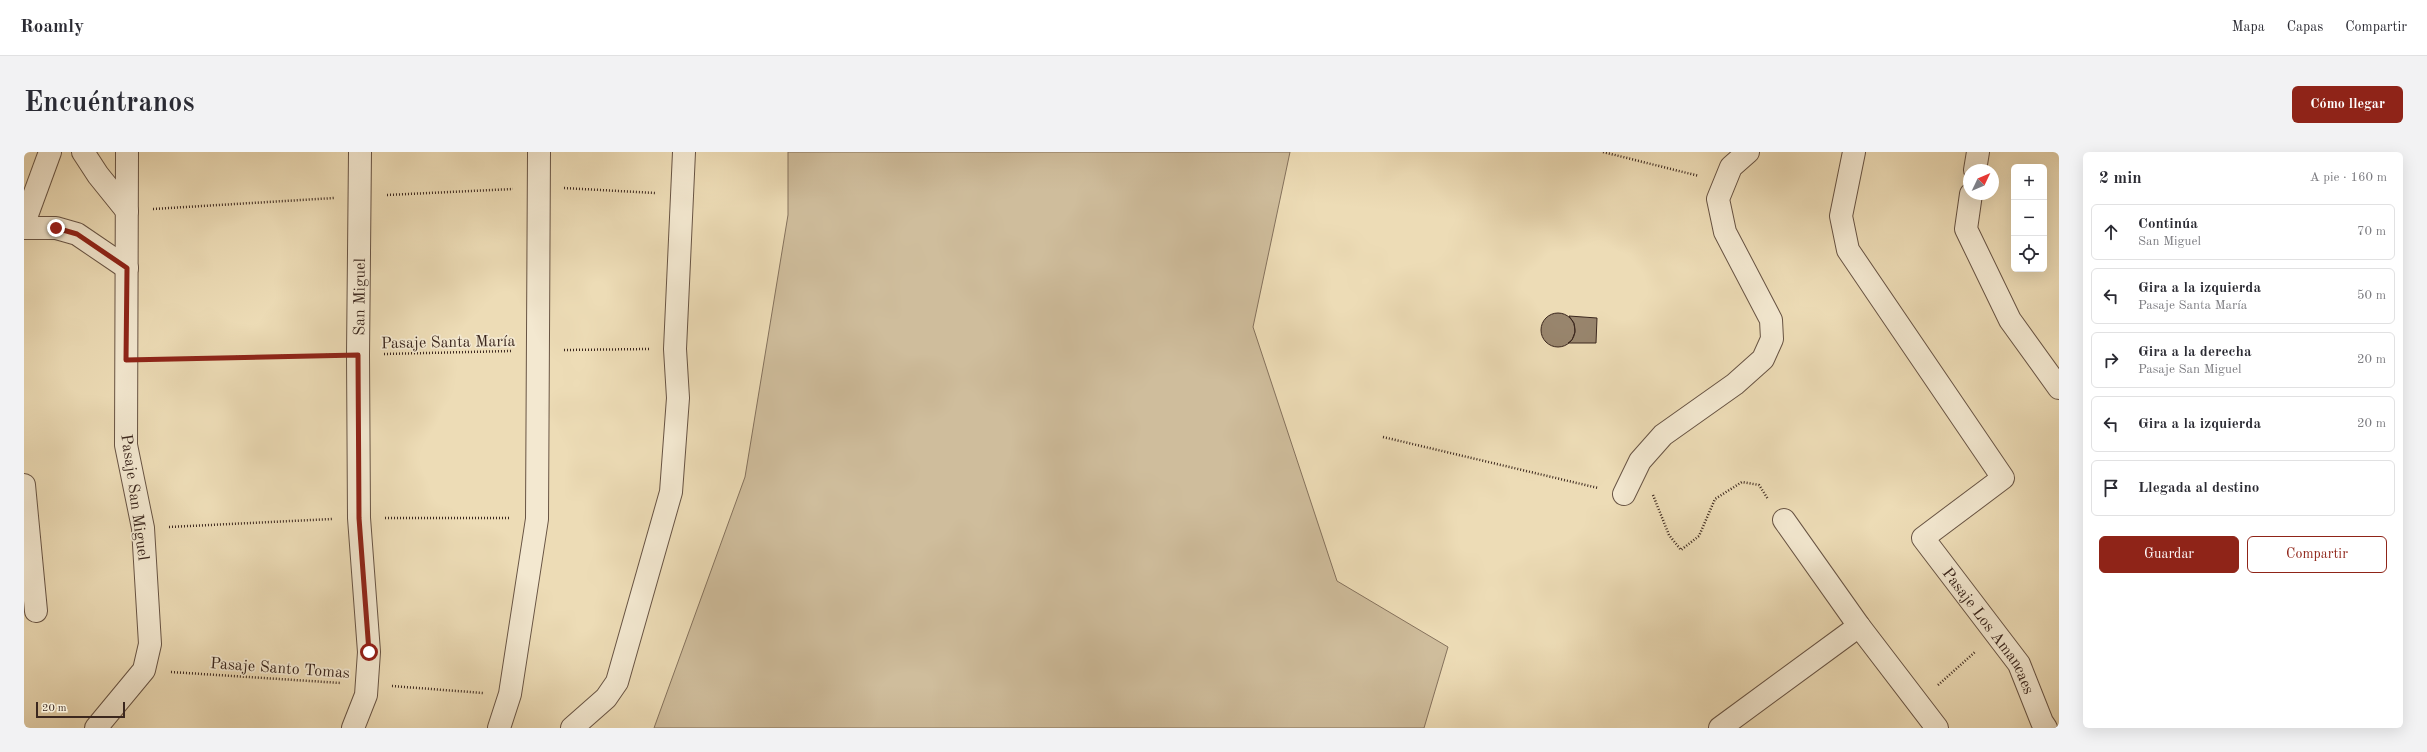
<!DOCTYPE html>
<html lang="es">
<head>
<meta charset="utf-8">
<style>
	body { margin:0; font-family:"Old Standard TT",serif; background:#f2f2f3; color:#2b2b33 }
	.controls { position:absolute; right:12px; top:12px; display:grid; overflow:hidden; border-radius:6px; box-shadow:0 4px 16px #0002 }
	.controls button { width:36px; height:36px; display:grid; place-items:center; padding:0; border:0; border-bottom:1px solid #e1e1e2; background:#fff; color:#2b2b33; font:20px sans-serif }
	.compass { position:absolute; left:1939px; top:12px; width:36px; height:36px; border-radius:50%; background:#fff; box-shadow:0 4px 16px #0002; rotate:46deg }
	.scale { position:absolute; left:12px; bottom:10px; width:89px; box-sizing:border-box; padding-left:4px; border:2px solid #3b271e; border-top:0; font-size:11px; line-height:14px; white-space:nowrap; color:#3b271e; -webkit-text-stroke:3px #f3e8d0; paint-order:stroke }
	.stop { position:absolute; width:12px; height:12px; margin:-9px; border:3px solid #8f2418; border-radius:50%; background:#fff }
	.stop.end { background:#8f2418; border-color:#fff; box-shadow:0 1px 4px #0008 }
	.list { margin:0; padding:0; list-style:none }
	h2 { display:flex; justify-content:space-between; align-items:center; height:52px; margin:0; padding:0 16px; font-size:17px }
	h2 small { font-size:13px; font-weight:400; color:#7c7c81 }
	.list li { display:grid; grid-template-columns:26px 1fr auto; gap:12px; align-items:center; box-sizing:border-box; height:56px; margin:0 8px 8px; padding:0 8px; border:1px solid #e1e1e2; border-radius:6px }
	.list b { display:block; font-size:15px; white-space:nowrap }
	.list p { margin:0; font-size:13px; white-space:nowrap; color:#7c7c81 }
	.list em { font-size:13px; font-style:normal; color:#7c7c81 }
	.actions { display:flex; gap:8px; padding:12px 16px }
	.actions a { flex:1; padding:9px 0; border:1px solid #8f2418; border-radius:6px; text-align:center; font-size:14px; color:#8f2418 }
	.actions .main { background:#8f2418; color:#fff }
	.icon { flex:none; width:22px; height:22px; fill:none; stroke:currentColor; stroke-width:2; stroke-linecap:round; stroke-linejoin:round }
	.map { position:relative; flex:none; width:2035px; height:576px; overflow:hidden; border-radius:6px }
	header { display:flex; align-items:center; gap:24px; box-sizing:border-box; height:56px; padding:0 20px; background:#fff; border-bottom:1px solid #e1e1e2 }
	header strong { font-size:19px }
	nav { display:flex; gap:22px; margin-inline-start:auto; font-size:14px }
	.intro { display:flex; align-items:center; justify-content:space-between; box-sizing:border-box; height:96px; padding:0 24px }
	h1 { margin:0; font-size:28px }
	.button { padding:10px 18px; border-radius:6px; background:#8f2418; color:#fff; font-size:14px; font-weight:700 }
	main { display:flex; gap:24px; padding:0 24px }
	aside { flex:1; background:#fff; border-radius:6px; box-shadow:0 4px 16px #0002 }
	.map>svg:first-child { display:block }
	.green { fill:#cfbd9c; stroke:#85725d }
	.building { fill:#98856d; stroke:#3b271e }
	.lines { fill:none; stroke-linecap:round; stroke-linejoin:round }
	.street-casing { stroke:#685444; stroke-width:24 }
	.path { stroke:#3b271e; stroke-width:2.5; stroke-dasharray:1 2; stroke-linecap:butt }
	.street { stroke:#f3e8d0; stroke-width:22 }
	.route { stroke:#8f2418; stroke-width:5 }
	.labels { text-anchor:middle; stroke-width:3.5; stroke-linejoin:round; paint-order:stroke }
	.street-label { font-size:16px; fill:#3b271e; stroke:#f3e8d0 }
</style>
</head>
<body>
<header>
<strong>Roamly</strong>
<nav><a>Mapa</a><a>Capas</a><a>Compartir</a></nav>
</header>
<div class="intro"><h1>Encuéntranos</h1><a class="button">Cómo llegar</a></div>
<main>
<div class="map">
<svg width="2035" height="576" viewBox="0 0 2035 576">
	<rect width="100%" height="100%" fill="#eddcb6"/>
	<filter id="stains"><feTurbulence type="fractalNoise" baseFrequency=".005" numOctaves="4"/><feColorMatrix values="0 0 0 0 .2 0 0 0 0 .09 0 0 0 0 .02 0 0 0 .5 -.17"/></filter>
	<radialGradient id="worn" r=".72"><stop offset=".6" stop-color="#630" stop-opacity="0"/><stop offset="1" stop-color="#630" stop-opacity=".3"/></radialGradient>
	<path class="green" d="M764 0H1266L1229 175 1313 429 1424 495 1400 576H630L721 325 764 63Z"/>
	<path class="building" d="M1517 178a17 17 0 1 1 34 0a17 17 0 1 1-34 0Z
		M1545 164 1573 166 1572 191H1544L1548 188 1551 180 1550 171Z"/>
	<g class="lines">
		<g class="street-casing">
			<g id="street">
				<path d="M59 0 74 23 103 59"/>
				<path id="s1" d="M1830 0 1817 64 1824 98 1979 326 1899 386 1995 512 2018 570 2022 576"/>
				<path d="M1951 18 1954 0"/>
				<path d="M1947 42 1942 77 1986 168 2035 236"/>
				<path d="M0 71 26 0"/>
				<path d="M0 76H32L53 82 103 116"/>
				<path d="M0 333 12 459"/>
				<path d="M1600 342 1616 309 1639 283 1711 232 1739 207 1748 187 1747 168 1701 80 1694 47 1707 15 1724 0"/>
				<path d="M1760 368 1835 474 1913 576"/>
				<path d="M72 576 120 518 126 492 119 376 102 293 103 0"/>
				<path id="s2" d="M329 576 342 543 345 500 335 366 334 203 336 0"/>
				<path d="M475 576 486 542 513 367 515 0"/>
				<path d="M548 576 582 546 593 530 647 340 654 246 651 197 660 0"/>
				<path d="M1696 576 1835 474"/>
			</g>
		</g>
		<path class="path" d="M1579 0 1675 24
			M540 36 631 41
			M363 43 489 37
			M129 57 310 46
			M540 198 625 197
			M360 202 487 199
			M128 207 307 203
			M1359 285 1574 336
			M1629 343 1645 383 1657 398 1675 384 1691 347 1718 330 1735 333 1744 347
			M361 366H486
			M145 375 308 367
			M147 520 317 531
			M1914 533 1952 499
			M368 534 459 541"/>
		<use href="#street" class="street"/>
	</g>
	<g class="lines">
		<path class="route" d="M32 76 53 82 103 116 102 208 334 203 335 366 345 500"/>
	</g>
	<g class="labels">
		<g class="street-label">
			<text dy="6" stroke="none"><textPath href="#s2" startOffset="434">San Miguel</textPath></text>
			<text transform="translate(424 189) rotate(-1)" y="6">Pasaje Santa María</text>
			<text transform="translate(112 345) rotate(82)" y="6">Pasaje San Miguel</text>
			<text dy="6" stroke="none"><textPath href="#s1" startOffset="590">Pasaje Los Amancaes</textPath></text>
			<text transform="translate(256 515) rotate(4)" y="6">Pasaje Santo Tomas</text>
		</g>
	</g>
	<rect width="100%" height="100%" filter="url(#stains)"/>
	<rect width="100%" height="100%" fill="url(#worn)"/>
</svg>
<div class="controls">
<button>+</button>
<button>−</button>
<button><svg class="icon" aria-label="locate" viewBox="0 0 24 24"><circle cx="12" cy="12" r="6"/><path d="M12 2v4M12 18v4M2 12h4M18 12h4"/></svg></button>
</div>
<svg class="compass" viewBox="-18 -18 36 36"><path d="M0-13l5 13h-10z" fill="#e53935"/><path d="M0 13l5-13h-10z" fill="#7c7c81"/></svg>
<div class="scale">20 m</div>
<div class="stop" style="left:345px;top:500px"></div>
<div class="stop end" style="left:32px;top:76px"></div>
</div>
<aside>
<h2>2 min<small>A pie · 160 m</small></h2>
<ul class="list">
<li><svg class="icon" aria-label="ahead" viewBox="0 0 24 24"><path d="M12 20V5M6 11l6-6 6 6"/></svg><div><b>Continúa</b><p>San Miguel</p></div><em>70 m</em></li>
<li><svg class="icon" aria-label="left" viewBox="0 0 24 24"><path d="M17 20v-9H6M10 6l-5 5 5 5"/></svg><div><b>Gira a la izquierda</b><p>Pasaje Santa María</p></div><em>50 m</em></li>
<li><svg class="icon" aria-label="right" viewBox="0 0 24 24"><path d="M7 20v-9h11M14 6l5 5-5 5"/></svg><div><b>Gira a la derecha</b><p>Pasaje San Miguel</p></div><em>20 m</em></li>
<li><svg class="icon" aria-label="left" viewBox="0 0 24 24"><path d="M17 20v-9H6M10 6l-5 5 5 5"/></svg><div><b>Gira a la izquierda</b></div><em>20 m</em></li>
<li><svg class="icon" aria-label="arrive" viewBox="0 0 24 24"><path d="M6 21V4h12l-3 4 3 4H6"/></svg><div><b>Llegada al destino</b></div></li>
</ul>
<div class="actions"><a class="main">Guardar</a><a>Compartir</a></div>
</aside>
</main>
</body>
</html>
